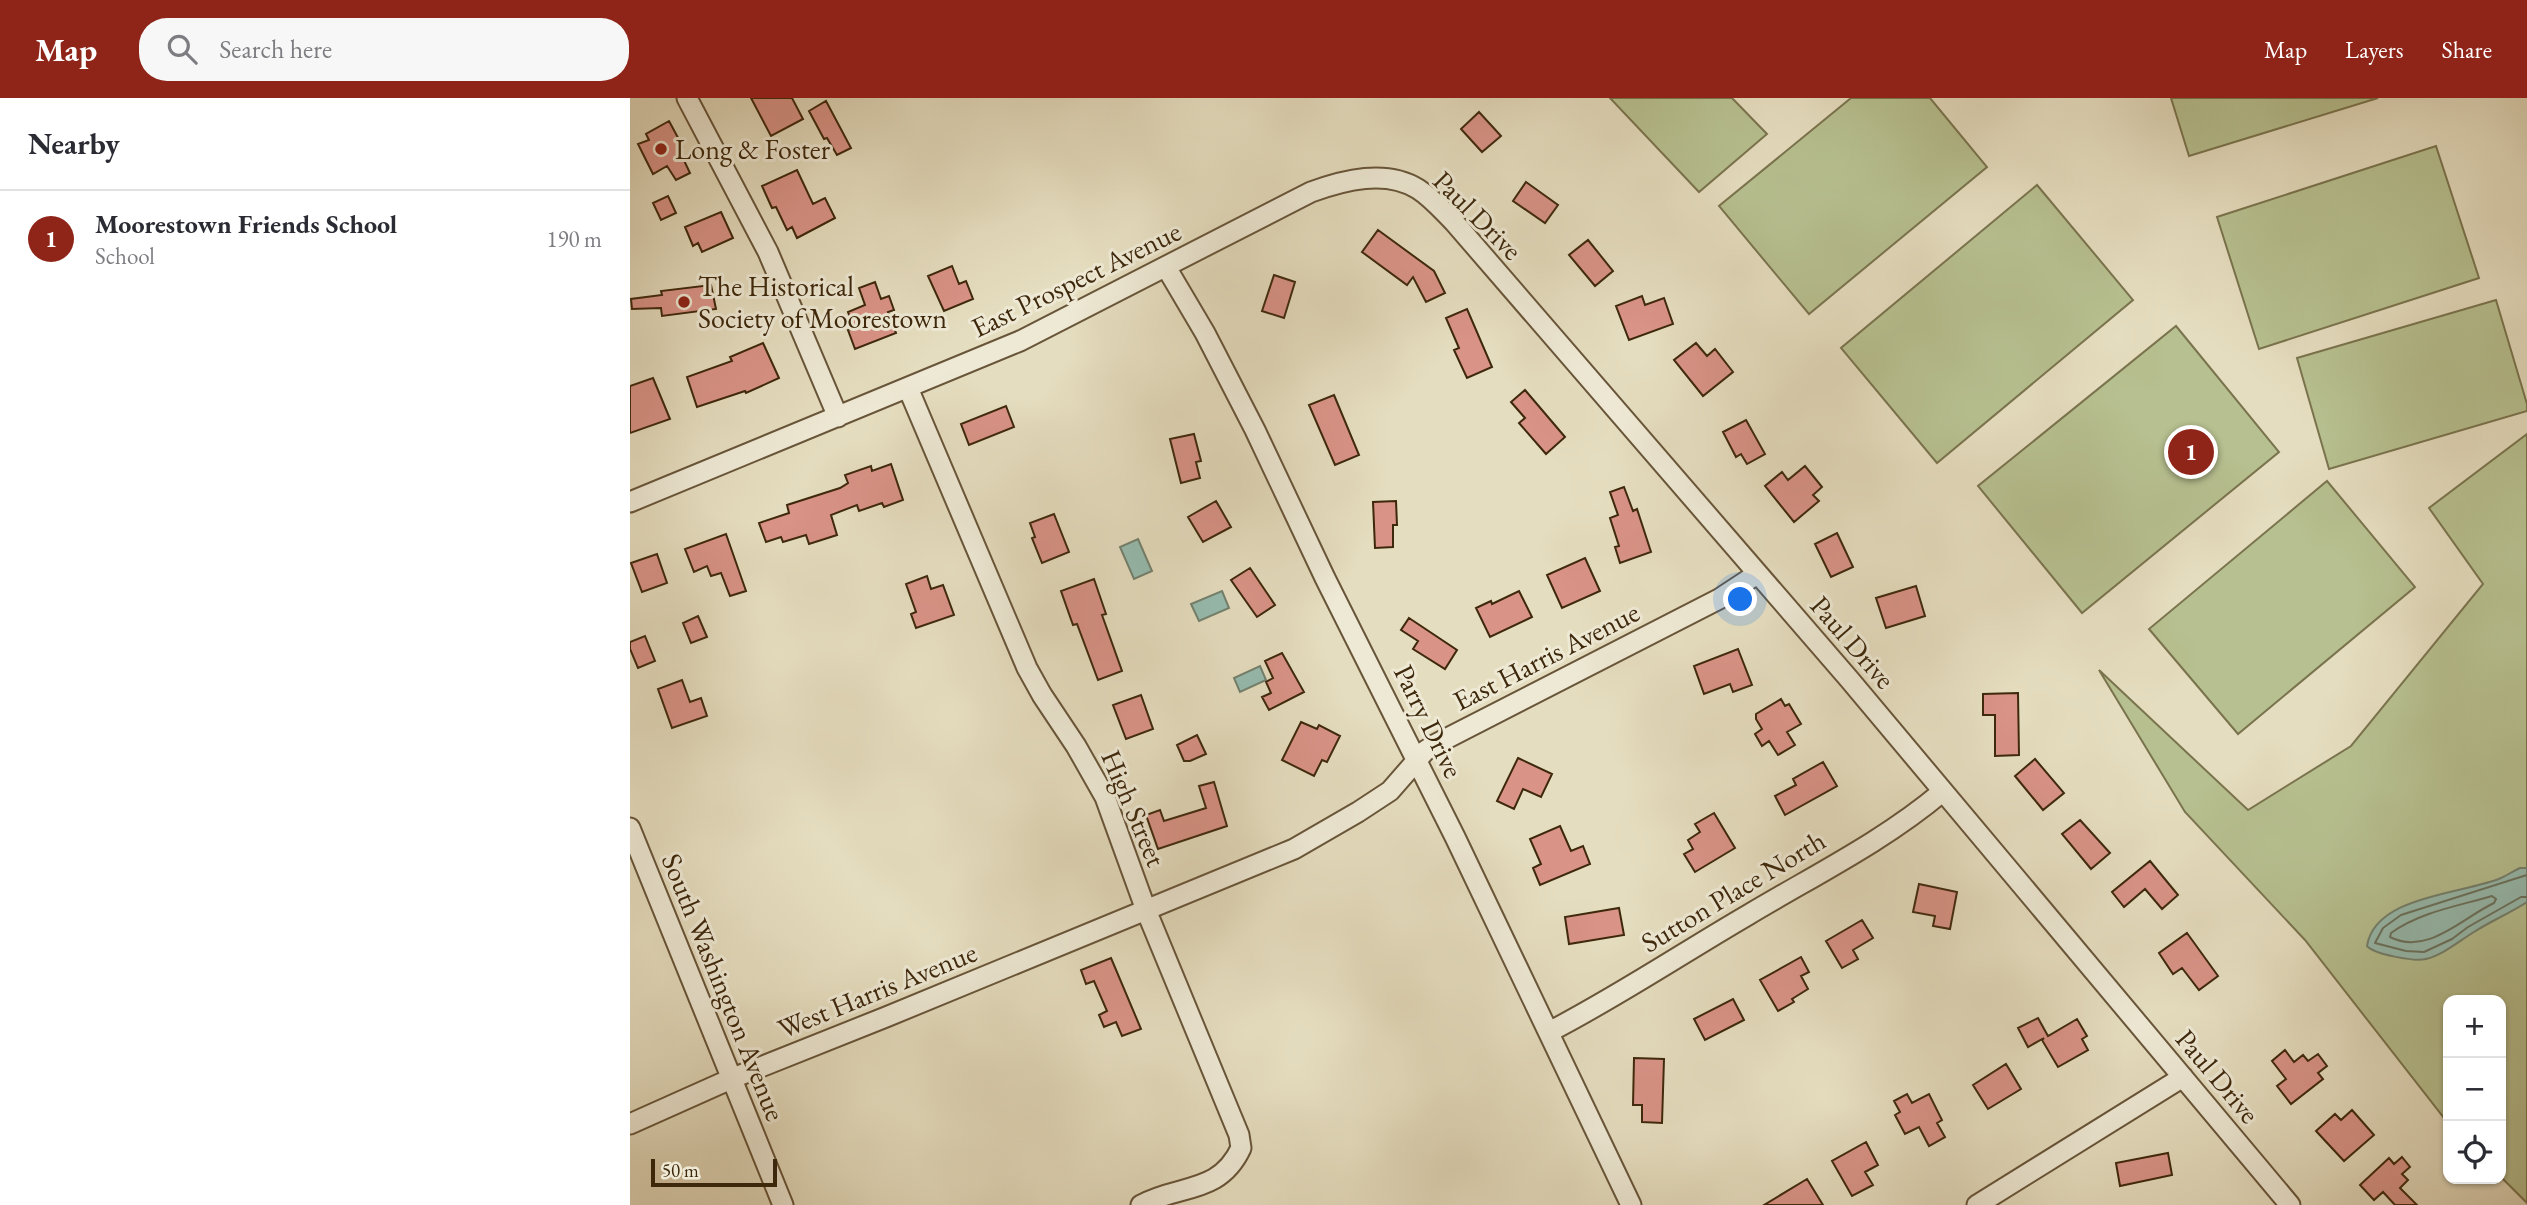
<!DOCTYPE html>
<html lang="en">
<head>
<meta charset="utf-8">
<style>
	body { margin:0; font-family:"EB Garamond",serif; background:#f7f7f7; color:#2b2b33 }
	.controls { position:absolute; right:21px; bottom:21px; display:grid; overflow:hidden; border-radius:14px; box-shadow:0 2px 5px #0004 }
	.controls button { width:63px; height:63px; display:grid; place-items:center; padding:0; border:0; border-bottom:2px solid #e1e1e2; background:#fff; color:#2b2b33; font:35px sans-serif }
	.scale { position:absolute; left:21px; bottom:18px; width:126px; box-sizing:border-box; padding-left:7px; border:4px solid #3e280c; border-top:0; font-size:19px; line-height:24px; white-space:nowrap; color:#3e280c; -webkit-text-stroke:5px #eee9d5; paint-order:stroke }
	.you { position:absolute; left:1111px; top:502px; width:24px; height:24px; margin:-18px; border:5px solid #fff; border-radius:50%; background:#1a73e8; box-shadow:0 0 0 10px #1a73e833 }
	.badge { display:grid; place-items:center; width:46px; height:46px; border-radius:50%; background:#8f2418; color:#fff; font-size:23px; font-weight:700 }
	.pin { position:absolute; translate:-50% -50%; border:4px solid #fff; box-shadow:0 2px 7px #0006 }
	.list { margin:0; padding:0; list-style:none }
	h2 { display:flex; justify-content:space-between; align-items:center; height:91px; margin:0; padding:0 28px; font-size:30px }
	h2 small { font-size:23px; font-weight:400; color:#7c7c81 }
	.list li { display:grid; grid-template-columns:46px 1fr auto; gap:21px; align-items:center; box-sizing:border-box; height:98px; padding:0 28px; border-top:2px solid #e1e1e2 }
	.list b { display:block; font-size:26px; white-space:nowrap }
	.list p { margin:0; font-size:23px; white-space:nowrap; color:#7c7c81 }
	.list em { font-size:23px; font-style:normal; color:#7c7c81 }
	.icon { flex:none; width:38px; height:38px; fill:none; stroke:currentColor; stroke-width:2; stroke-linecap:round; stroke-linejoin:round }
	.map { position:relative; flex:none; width:1897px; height:1107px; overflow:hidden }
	header { display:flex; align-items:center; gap:42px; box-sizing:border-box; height:98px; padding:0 35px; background:#8f2418; color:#fff }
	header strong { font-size:33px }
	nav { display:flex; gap:38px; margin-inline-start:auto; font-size:24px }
	.search { width:490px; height:63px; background:#f7f7f7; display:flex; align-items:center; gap:18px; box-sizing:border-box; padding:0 24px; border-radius:28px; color:#7c7c81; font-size:26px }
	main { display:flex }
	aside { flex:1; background:#fff }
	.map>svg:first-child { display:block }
	.green { fill:#b7c090; stroke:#7a744e; stroke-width:2 }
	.water { fill:#96bcb0; stroke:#73816e; stroke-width:2 }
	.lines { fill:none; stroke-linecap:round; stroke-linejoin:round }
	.shore { stroke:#6a725e; stroke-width:2 }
	.building { fill:#d99387; stroke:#3e280c; stroke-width:2 }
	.street-casing { stroke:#685539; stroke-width:23 }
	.street { stroke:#eee9d5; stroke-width:19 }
	.poi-dot { fill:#8f2418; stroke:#eee9d5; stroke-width:2.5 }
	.labels { text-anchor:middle; stroke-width:6; stroke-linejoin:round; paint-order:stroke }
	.poi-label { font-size:28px; fill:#3e280c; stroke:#eee9d5; text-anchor:start }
	.street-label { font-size:28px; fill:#3e280c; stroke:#eee9d5 }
</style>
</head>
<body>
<header>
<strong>Map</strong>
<div class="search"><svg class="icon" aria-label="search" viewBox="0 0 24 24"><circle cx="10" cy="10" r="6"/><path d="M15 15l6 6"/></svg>Search here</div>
<nav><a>Map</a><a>Layers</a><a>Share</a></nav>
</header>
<main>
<aside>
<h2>Nearby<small></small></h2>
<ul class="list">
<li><span class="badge">1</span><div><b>Moorestown Friends School</b><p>School</p></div><em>190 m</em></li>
</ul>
</aside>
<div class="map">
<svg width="1897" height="1107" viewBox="0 0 1897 1107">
	<rect width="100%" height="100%" fill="#e5ddbf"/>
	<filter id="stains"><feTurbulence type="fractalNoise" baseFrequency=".00286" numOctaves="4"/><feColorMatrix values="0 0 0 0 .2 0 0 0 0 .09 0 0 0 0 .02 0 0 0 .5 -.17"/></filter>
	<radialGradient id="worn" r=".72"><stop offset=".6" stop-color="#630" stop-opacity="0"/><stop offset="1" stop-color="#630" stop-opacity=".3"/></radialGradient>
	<path class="green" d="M980 0H1102L1137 36 1069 94Z
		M1221 0H1300L1357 69 1179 216 1089 108Z
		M1541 0H1748L1559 58Z
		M1806 48 1849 180 1629 251 1587 119Z
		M1407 87 1503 202 1307 365 1211 250Z
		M1866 202 1897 306V313L1699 371 1667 260Z
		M1546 228 1649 354 1452 515 1348 388Z
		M1897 336V1105L1871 1079V902H1818V1025L1675 842 1555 714 1469 572 1618 712 1721 648 1853 486 1799 410Z
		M1697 383 1785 489 1608 636 1519 531Z"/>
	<path class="water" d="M508 441 522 473 504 481 490 449Z
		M592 493 599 510 569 523 561 506Z
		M630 568 636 582 610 594 604 580Z
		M1890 770H1897V804C1880 815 1861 823 1844 834 1829 843 1813 857 1796 861 1784 864 1744 856 1737 848 1745 797 1834 796 1871 780 1878 777 1883 773 1890 770Z"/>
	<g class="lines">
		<path class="shore" d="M1897 777 1771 817 1753 830 1745 845 1776 853 1794 854 1822 841 1838 829 1891 799H1897
			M1862 798 1866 801 1864 805C1832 820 1797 858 1760 839L1761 835C1790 814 1828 808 1862 798Z"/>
	</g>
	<path class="building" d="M121 0H162L173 21 141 38Z
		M196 3 221 50 207 57 197 40 194 41 179 13Z
		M849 14 871 38 852 54 831 31Z
		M39 23 53 49 50 54 60 75 46 82 37 68 23 76 8 46 19 42 16 36Z
		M167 72 183 106 195 100 205 120 167 140 162 129 157 132 146 109 142 110 132 88Z
		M896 84 928 107 915 125 883 103Z
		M38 98 46 115 31 122 23 105Z
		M91 114 103 140 72 154 68 145 63 148 55 129Z
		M748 132 804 173 815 195 796 204 783 179 777 187 732 154Z
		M958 142 983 173 965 188 939 157Z
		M322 168 329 186 336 183 343 201 314 213 298 178Z
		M644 177 665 184 654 220 632 213Z
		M245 184 251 201 259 198 264 212 258 214 266 235 225 251 218 232 224 230 218 214 235 207 229 190Z
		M81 187 86 211 32 218 31 210 2 211 1 201 32 197 31 193Z
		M1012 198 1015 207 1034 200 1043 226 999 242 986 208Z
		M837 211 862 269 837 280 824 252 829 250 816 220Z
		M133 245 149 280 116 295 115 293 67 309 57 279 102 263 100 259Z
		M1066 245 1077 258 1085 251 1103 274 1073 298 1044 262Z
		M23 280 40 321 0 335V288Z
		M895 292 935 339 916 356 889 325 895 320 881 304Z
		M704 297 729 357 705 367 679 307Z
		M376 308 384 329 339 347 331 326Z
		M1116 322 1135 356 1117 366 1111 356 1106 359 1093 334Z
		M564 336 571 363 566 364 570 380 551 385 540 341Z
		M261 366 273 402 254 409 252 405 229 413 227 407 201 417 207 437 179 446 176 437 153 444 151 439 136 444 129 425 159 415 157 407 210 390 218 385 215 377 241 368 242 373Z
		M1175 368 1192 389 1183 397 1189 403 1164 424 1135 388 1152 374 1158 382Z
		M994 389 1003 413 1007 411 1021 454 990 465 985 449 989 448 980 420 988 417 980 394Z
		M586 403 601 429 573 444 558 419Z
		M766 403 767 427H763V449L745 450 743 404Z
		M424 416 439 454 412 465 402 440 405 439 400 425Z
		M1207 435 1223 469 1201 479 1185 446Z
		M96 436 116 493 100 498 91 475 81 478 77 468 64 474 55 451Z
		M27 456 37 485 12 494 1 465Z
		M955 460 970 493 932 510 917 477Z
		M620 470 645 507 627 519 601 482Z
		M297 478 301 491 313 487 324 517 286 530 281 516 286 514 276 486Z
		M464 481 476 516 472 517 492 573 468 582 447 526 443 527 431 493Z
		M1286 488 1295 518 1256 530 1246 500Z
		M889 493 902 519 860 539 846 510 861 503 862 506Z
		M68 518 77 539 61 545 53 525Z
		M779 520 827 552 815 571 783 551 788 543 771 532Z
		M15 538 25 563 8 570 0 551V544Z
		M1108 551 1122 587 1103 594 1100 586 1074 596 1064 568Z
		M652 555 674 594 639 612 632 599 641 595 636 584 643 580 635 563Z
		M52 582 60 604 71 600 77 618 42 630 28 591Z
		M1388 595 1389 657 1365 658V617H1353V596Z
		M511 597 523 631 496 641 483 607Z
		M1151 601 1155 608 1159 606 1171 626 1157 634 1165 647 1148 657 1139 643 1132 648 1125 636 1132 631 1126 621V616Z
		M671 624 687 631 689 627 710 638 697 664 692 662 684 678 652 662Z
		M567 637 576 656 560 663H554L547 647Z
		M888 660 922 676 911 699 893 691 884 711 867 703Z
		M1405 661 1434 695 1413 712 1385 678Z
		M1193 664 1207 688 1155 717 1145 698 1166 687 1163 681Z
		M584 684 597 728 528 751 516 717 530 712 534 723 576 710 569 688Z
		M1084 715 1105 750 1065 774 1054 756 1063 751 1058 742 1070 734 1065 726Z
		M1450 722 1480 755 1461 771 1432 736Z
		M930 728 941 753 953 748 960 766 910 787 903 770 911 766 900 741Z
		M1520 763 1548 797 1532 811 1515 791 1494 809 1482 794Z
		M1289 786 1327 794 1320 831 1303 828 1305 818 1283 814Z
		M989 810 994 837 939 846 935 819Z
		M1232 822 1243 840 1223 852 1228 861 1212 870 1196 843Z
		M1557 835 1588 878 1569 892 1552 870 1543 876 1529 855Z
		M1171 859 1179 874 1171 878 1178 891 1162 901 1164 904 1148 913 1130 882Z
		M481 860 511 931 492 938 486 924 474 929 469 917 477 913 464 883 456 886 451 872Z
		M1103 901 1114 922 1075 942 1064 921Z
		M1408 920 1418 938 1447 921 1457 938 1452 941 1458 952 1428 969 1412 942 1414 940 1398 949 1388 930Z
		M1655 952 1664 964 1673 957 1678 963 1688 956 1697 968 1688 975 1693 981 1661 1006 1647 988 1656 981 1642 963Z
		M1004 960 1034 961 1032 1025 1012 1024V1007H1003Z
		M1376 966 1391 991 1358 1011 1343 987Z
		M1277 996 1282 1005 1299 996 1312 1022 1307 1025 1315 1039 1299 1048 1289 1029 1275 1036 1265 1017 1270 1014 1264 1003Z
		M1722 1012 1744 1037 1714 1063 1686 1033 1705 1016 1711 1022Z
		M1236 1044 1248 1067 1235 1074 1243 1087 1222 1098 1202 1063Z
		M1538 1055 1542 1077 1490 1088 1486 1065Z
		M1772 1059 1780 1069 1772 1076 1778 1082 1770 1090 1787 1107H1765L1753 1094 1744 1102 1730 1087 1759 1060 1764 1066Z
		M1177 1081 1193 1107H1134Z"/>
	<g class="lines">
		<g class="street-casing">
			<path id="street" d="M57 0 138 154 208 319
				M536 169 575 235 625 332 695 480 825 739 1001 1107
				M278 290 397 570 412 597 446 648 475 699 516 812 609 1037 611 1050C589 1097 549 1086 511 1107
				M0 404 390 243 681 94C714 82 756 71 788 91 802 100 813 113 824 124L1219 581 1660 1107
				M0 730 153 1107
				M919 934C987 899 1051 856 1118 817 1183 778 1254 743 1312 694
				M0 1026 103 980 256 919 664 751 728 714 760 693 795 653 804 647 1089 501 1127 476
				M1347 1107 1553 979"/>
		</g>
		<use href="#street" class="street"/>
	</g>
	<g class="poi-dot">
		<circle cx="31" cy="51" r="7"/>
		<circle cx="54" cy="204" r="7"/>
	</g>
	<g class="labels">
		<g class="poi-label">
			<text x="45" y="61">Long &amp; Foster</text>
			<text x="68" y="198">The Historical<tspan x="68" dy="32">Society of Moorestown</tspan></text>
		</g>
		<g class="street-label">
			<text transform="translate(848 117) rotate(45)" y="10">Paul Drive</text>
			<text transform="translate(446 181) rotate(-26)" y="10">East Prospect Avenue</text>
			<text transform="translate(1223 544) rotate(49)" y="10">Paul Drive</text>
			<text transform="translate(916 558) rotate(-27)" y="10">East Harris Avenue</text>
			<text transform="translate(799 623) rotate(64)" y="10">Parry Drive</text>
			<text transform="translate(504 710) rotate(67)" y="10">High Street</text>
			<text transform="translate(1103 793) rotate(-31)" y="10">Sutton Place North</text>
			<text transform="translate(94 889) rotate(68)" y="10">South Washington Avenue</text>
			<text transform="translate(247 892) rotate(-22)" y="10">West Harris Avenue</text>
			<text transform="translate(1588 978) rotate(50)" y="10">Paul Drive</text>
		</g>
	</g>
	<rect width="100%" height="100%" filter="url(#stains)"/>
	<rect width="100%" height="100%" fill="url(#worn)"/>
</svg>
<div class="controls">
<button>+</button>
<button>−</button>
<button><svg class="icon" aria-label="locate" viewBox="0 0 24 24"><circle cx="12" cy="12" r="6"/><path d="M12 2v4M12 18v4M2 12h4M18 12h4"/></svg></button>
</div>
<div class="scale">50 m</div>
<div class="you"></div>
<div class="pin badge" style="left:1561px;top:354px">1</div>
</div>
</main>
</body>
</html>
